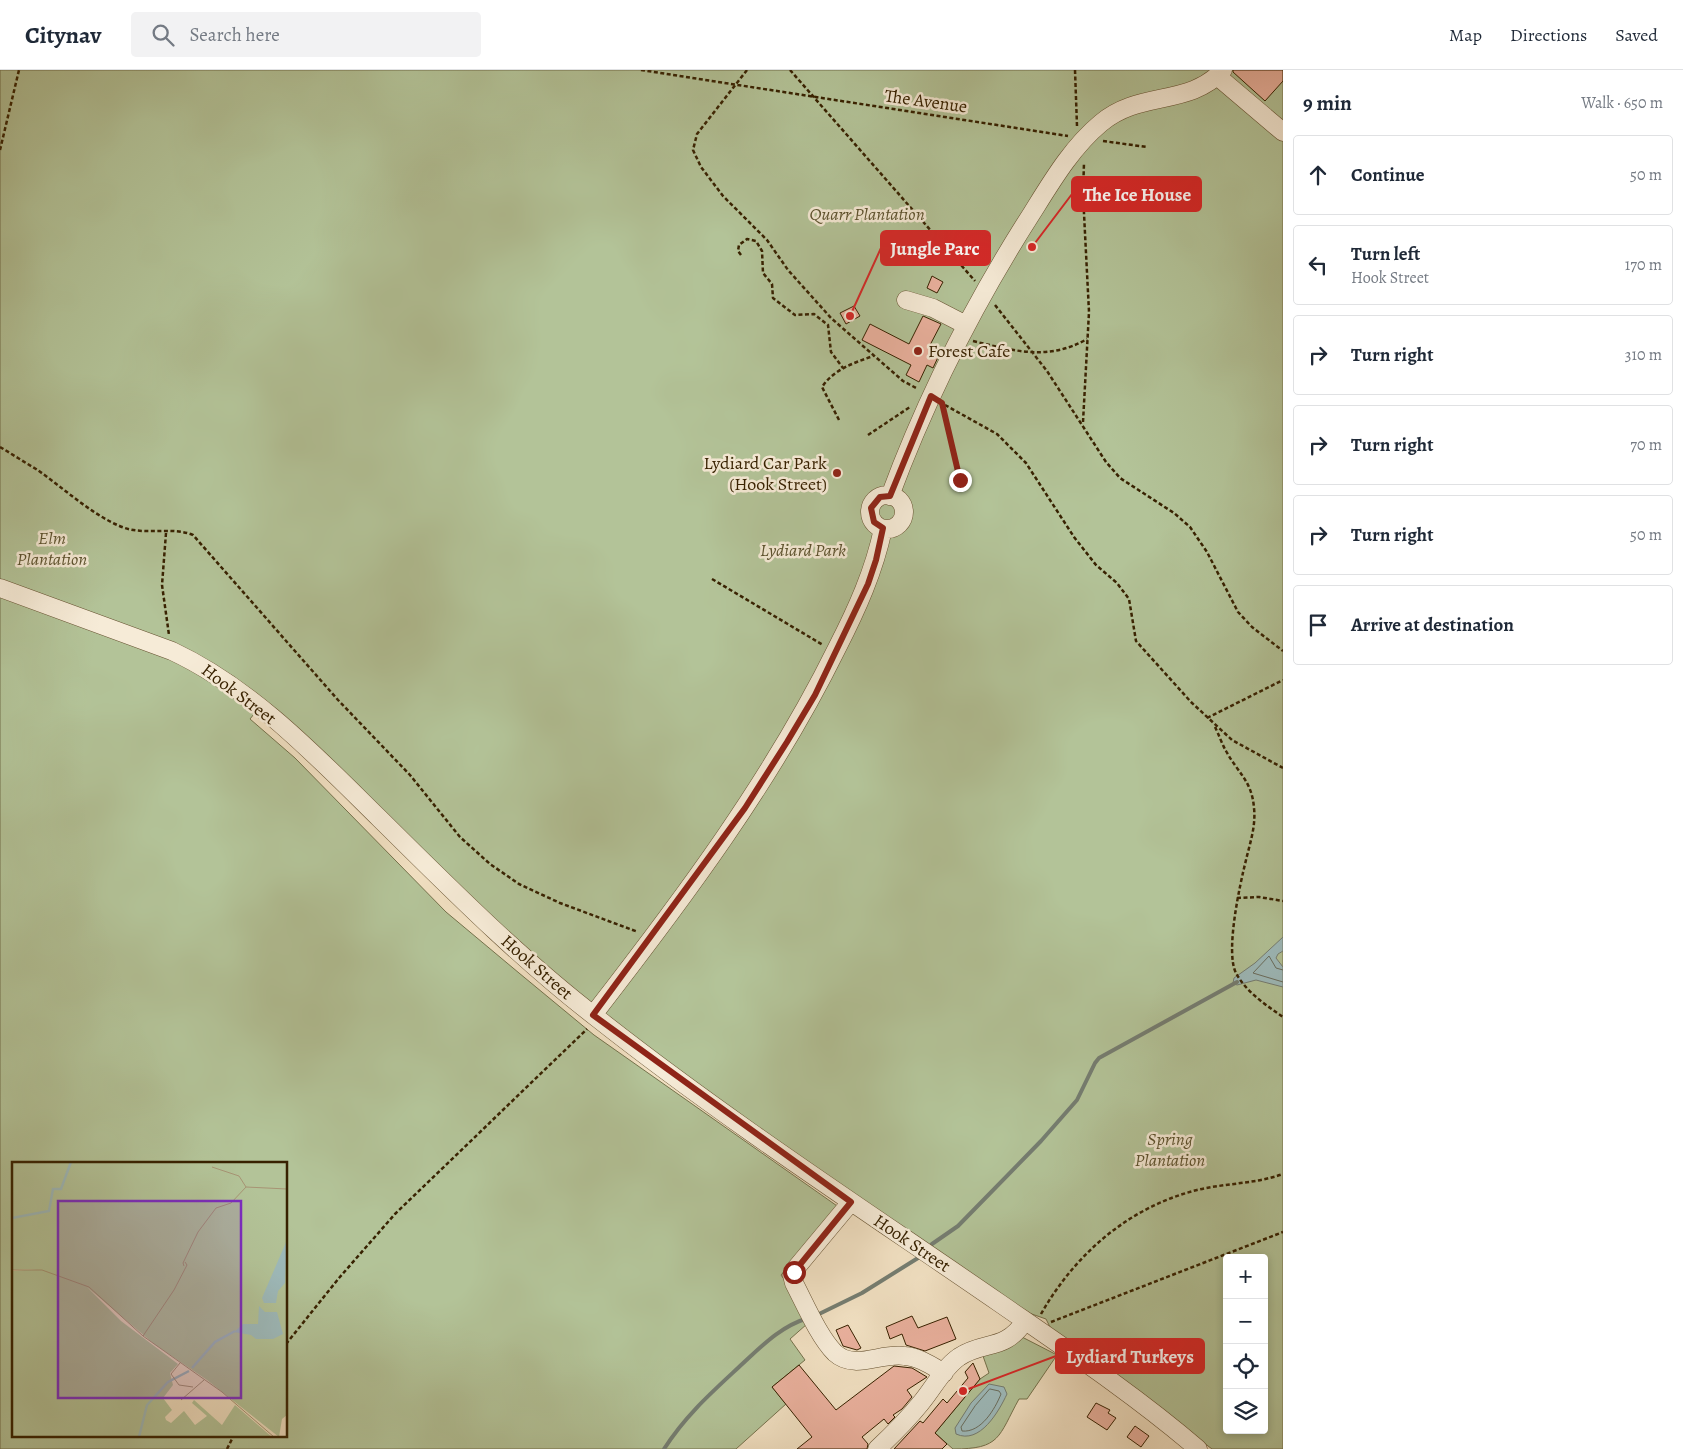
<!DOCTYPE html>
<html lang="en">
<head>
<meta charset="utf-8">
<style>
	body { margin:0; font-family:Alegreya,serif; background:#f2f2f3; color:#1f2937 }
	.controls { position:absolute; right:15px; bottom:15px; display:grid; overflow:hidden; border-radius:5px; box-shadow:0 2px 8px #0003 }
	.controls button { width:45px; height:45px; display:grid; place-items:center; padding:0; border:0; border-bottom:1px solid #e0e1e3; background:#fff; color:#1f2937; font:25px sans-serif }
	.stop { position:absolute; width:15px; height:15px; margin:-11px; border:4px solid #8f2418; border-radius:50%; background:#fff }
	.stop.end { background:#8f2418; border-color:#fff; box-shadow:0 1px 5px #0008 }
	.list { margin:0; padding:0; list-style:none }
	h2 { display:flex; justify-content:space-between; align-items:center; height:65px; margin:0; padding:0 20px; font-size:21px }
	h2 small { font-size:16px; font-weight:400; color:#747a83 }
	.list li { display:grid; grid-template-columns:32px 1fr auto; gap:15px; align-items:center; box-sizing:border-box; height:80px; margin:0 10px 10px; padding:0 10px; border:1px solid #e0e1e3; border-radius:5px }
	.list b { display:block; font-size:19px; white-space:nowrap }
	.list p { margin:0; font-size:16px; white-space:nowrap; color:#747a83 }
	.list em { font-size:16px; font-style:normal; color:#747a83 }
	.icon { flex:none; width:28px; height:28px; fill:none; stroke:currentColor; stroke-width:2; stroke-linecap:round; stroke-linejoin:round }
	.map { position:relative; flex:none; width:1283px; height:1379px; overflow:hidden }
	header { display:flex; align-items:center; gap:30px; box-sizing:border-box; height:70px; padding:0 25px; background:#fff; border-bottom:1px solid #e0e1e3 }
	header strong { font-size:24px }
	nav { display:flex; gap:28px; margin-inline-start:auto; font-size:18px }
	.search { width:350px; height:45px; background:#f2f2f3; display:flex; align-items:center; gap:12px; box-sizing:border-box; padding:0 18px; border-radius:5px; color:#747a83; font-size:19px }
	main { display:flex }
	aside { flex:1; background:#fff }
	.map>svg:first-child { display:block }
	.green { fill:#b3c398; stroke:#75724c; fill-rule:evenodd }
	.water { fill:#9ebbbc; stroke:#757d71 }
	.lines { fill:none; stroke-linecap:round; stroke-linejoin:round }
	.shore { stroke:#6a6e5e; stroke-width:1 }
	.stream { stroke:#757d71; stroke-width:4 }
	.building { fill:#eab19e; stroke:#372100 }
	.minor-casing { stroke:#665130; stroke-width:19 }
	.path { stroke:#372100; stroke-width:2.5; stroke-dasharray:4 2.5; stroke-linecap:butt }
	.minor { stroke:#f6ebd7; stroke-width:18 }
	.route { stroke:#8f2418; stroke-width:6 }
	.poi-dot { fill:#8f2418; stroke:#f6ebd7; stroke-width:2 }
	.labels { text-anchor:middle; stroke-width:5; stroke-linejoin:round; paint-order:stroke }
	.street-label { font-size:18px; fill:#372100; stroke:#f6ebd7 }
	.park-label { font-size:18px; font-style:italic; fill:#5c522e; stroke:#f6ebd7 }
	.poi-label { font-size:18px; fill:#372100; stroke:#f6ebd7; text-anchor:start }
	.inset-river { fill:none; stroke:#9ebbbc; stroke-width:2.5 }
	.inset-road { fill:none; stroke:#a79474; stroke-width:1 }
	.view { fill:#7b2cbf; fill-opacity:0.15; stroke:#7b2cbf; stroke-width:2.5 }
	.inset-edge { fill:none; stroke:#372100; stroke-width:2.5 }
	.leader { fill:none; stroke:#d62828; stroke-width:2 }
	.callout-dot { fill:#d62828; stroke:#f6ebd7; stroke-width:2 }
	.callout { fill:#d62828; stroke:#d62828; stroke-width:2 }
	.callout-label { font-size:19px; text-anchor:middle; font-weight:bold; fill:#fff }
</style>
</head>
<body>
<header>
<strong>Citynav</strong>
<div class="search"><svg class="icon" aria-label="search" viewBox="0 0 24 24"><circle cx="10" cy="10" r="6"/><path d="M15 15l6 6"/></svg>Search here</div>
<nav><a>Map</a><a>Directions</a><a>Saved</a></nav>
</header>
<main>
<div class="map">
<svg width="1283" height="1379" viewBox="0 0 1283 1379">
	<rect width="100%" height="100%" fill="#f1e0c2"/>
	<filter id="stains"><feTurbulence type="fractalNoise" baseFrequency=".004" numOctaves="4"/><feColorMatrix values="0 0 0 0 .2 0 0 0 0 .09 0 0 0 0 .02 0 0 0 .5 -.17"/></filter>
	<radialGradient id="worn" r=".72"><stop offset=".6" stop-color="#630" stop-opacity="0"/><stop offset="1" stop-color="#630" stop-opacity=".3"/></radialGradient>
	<path class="green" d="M0 0H1283V1379H1212L1133 1319 1053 1263 1046 1249 1026 1242 675 1001 533 890 264 631 233 606 205 591 0 513ZM1227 1188H1264V1360H1227Z
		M0 521 141 569 228 617 254 644 250 649 295 688 446 842 519 903 594 965 840 1138 781 1205 803 1237 807 1254 790 1269 805 1290 772 1317 786 1334 736 1379H0ZM14 1093H286V1365H14Z
		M1022 1267 1057 1285 1027 1329H1019C998 1367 1001 1379 953 1379L935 1363 980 1309 989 1303 983 1286Z"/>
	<path class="water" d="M1283 867V881L1278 884 1276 888 1283 897V917L1256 910 1237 915 1233 913 1234 908 1255 893Z
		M989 1314 1004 1317 1007 1324C999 1341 980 1375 956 1364L955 1358 971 1333Z"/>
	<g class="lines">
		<path class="shore" d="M1283 900 1276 898 1269 886 1253 903 1283 912
			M990 1319 999 1321 1001 1324C995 1339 981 1363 962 1361L961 1357 975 1336Z"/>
		<path class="stream" d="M932 1174 958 1156 1041 1071 1077 1030 1095 993 1099 988 1237 912
			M817 1245 862 1223 918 1188
			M664 1379C685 1346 711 1323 739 1297 761 1277 779 1257 808 1248"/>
	</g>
	<path class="building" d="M1233 0H1283V11L1265 31 1233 2Z
		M932 206 943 212 937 223 927 218Z
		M854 236 860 246 846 254 840 243Z
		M923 246 941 254 929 277 940 283 933 298 927 295 919 312 906 305 911 295 862 270 870 254 909 274Z
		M912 1246 918 1258 947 1247 956 1269 925 1281 906 1275 902 1264 890 1269 886 1257Z
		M848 1255 861 1278 857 1280 843 1276 836 1260Z
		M973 1293 980 1309 935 1363 947 1374 942 1379H894L920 1351 923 1353 943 1329 947 1333 968 1308 965 1302Z
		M799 1295 836 1340 894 1296 912 1298 927 1307 907 1320 912 1327 902 1339 893 1345 895 1347 888 1354 884 1349 862 1367 868 1374 867 1379H797L812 1367 772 1317Z
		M1096 1333 1110 1340 1108 1343 1116 1348 1107 1360 1087 1347Z
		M1135 1356 1149 1366 1141 1377 1127 1367Z"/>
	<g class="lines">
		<g class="minor-casing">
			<path id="minor" d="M1217 6 1283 62
				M906 230 933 238 966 255
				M870 442a17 17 0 1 1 34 0a17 17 0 1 1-34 0Z
				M890 426C927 326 975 232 1032 143 1052 111 1072 77 1101 53 1140 20 1189 37 1223 0
				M0 518 172 581C253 619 317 687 380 749 450 818 519 888 597 948 725 1049 863 1139 998 1232 1066 1279 1135 1325 1198 1379
				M593 945C683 829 772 710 837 578 857 539 874 501 883 459
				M851 1132 796 1198 792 1205 794 1213C805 1234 819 1267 835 1283 855 1301 881 1282 905 1286 919 1287 932 1296 944 1303
				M877 1379C892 1365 907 1350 920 1334 933 1319 943 1298 959 1287 985 1270 1004 1282 1025 1251"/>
		</g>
		<path class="path" d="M641 0 1068 66
			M747 0 697 64 693 80 701 97 723 126 767 170 788 200 831 248 903 311 918 319
			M790 0 975 211
			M1075 0 1077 56
			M1103 71 1147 77
			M0 80 19 0
			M741 185 738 181 739 175 747 169 756 171 762 181 763 203 772 214 773 228 795 245 814 244 828 255 831 282 843 298
			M995 235 1047 301 1106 392 1120 408 1174 443 1190 457 1207 482 1238 542 1252 557 1283 581
			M973 271C1014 281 1049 291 1087 269
			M945 335 997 364 1026 393 1074 467 1096 495 1117 513 1129 529 1136 571 1191 632 1232 670 1283 698
			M943 336 960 410
			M839 350 822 317C834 299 854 293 873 286
			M1083 352 1089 242 1083 124 1084 93
			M868 365 910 337
			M0 377C12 384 24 392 36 399 64 418 90 444 122 457 145 466 171 456 193 465L338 630 410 705 460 767 490 794 519 814 560 833 638 862
			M166 463 162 515 169 565
			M712 509 823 575
			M1207 648 1283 610
			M1215 657C1219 665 1222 674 1226 681 1238 703 1252 711 1254 738 1256 756 1250 773 1246 790 1240 814 1225 882 1236 903 1246 922 1266 935 1283 947
			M1237 828 1259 827 1283 831
			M1041 1244C1075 1184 1129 1137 1197 1120 1226 1113 1255 1114 1283 1104
			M1051 1252 1283 1162
			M286 1274 339 1208 395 1144 587 959
			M227 1379 234 1365"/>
		<use href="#minor" class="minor"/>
	</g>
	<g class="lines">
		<path class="route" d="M794 1202 851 1132 593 945 745 738 787 672 815 625 868 514 876 490 883 458 874 452 871 438 880 427 890 426 931 326 942 333 960 410"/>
	</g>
	<g class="poi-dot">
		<circle cx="918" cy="281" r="5"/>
		<circle cx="837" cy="403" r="5"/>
	</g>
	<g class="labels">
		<g class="street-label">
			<text transform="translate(926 31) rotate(8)" y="6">The Avenue</text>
			<text transform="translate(239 624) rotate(37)" y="6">Hook Street</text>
			<text transform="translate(537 897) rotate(41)" y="6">Hook Street</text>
			<text transform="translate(912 1173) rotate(34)" y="6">Hook Street</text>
		</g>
		<g class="park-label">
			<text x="867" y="150">Quarr Plantation</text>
			<text x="52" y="474">Elm<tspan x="52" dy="21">Plantation</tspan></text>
			<text x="803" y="486">Lydiard Park</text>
			<text x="1170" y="1075">Spring<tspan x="1170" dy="21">Plantation</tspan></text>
		</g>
		<g class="poi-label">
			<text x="928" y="287">Forest Cafe</text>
			<text x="827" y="399" text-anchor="end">Lydiard Car Park<tspan x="827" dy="21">(Hook Street)</tspan></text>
		</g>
	</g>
	<g transform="translate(12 1092)">
		<rect width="275" height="275" fill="#f1e0c2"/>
		<path d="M0 0H275V253L270 257 267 275 195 218 142 182 75 125 109 159 166 202 158 211 161 223 151 236 160 248 153 255 154 258 159 261 172 249 183 263 195 254 180 241 182 238 210 263 223 243 260 275H0V109L25 107 0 108Z" fill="#b3c398"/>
		<path d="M275 78 273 121 266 129 264 141H252L250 136ZM247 144 253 150H265L271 172 261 177H244L239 173 222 170 231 162H246Z" fill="#9ebbbc"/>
		<path class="inset-river" d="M0 56 37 49 41 27H49L59 0M180 206 203 180 223 169M127 275 135 243 156 220 177 209"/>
		<path class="inset-road" d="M200 5 227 14 234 25M172 104 171 101 186 70 204 46 219 41 234 25 275 27M0 108H30L77 125 131 174 210 230 262 275M131 174 162 128 175 103 173 100M168 201 159 212 167 223 181 225M169 238 192 218"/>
		<path class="view" d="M46 39H229V236H46Z"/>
		<rect width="275" height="275" class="inset-edge"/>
	</g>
	<path class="leader" d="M1032 177L1072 124M850 246L881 178M963 1321L1056 1286"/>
	<g class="callout-dot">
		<circle cx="1032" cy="177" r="5"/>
		<circle cx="850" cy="246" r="5"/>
		<circle cx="963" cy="1321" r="5"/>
	</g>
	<g class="callout">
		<rect x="1072" y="107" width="129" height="34" rx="5"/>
		<rect x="881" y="161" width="109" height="34" rx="5"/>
		<rect x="1056" y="1269" width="148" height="34" rx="5"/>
	</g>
	<g class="callout-label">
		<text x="1137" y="131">The Ice House</text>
		<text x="935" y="185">Jungle Parc</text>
		<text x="1130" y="1293">Lydiard Turkeys</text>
	</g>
	<rect width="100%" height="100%" filter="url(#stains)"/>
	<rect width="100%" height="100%" fill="url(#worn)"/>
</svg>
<div class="controls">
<button>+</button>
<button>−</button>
<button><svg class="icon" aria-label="locate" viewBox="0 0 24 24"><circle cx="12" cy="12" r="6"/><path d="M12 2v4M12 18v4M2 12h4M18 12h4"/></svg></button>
<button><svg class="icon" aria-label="layers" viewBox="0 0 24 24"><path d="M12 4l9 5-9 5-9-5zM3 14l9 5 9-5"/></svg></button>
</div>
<div class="stop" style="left:794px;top:1202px"></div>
<div class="stop end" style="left:960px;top:410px"></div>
</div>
<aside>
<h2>9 min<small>Walk · 650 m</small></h2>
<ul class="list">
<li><svg class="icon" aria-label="ahead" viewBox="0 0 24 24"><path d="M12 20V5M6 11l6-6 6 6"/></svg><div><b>Continue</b></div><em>50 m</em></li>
<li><svg class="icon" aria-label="left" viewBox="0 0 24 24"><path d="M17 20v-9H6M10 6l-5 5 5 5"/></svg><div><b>Turn left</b><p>Hook Street</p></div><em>170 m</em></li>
<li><svg class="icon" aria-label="right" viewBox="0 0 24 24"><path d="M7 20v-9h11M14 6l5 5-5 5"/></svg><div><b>Turn right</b></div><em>310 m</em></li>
<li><svg class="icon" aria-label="right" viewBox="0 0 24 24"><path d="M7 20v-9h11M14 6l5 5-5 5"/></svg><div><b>Turn right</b></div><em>70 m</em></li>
<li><svg class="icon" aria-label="right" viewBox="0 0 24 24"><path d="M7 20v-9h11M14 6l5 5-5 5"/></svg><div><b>Turn right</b></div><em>50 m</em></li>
<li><svg class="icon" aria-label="arrive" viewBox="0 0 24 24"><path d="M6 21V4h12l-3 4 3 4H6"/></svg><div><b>Arrive at destination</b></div></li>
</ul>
</aside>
</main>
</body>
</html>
